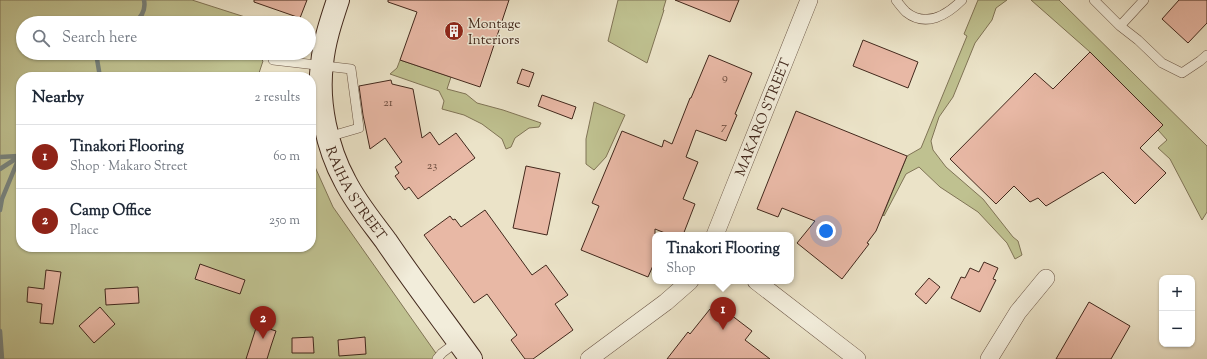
<!DOCTYPE html>
<html lang="en">
<head>
<meta charset="utf-8">
<style>
	body { margin:0; font-family:"Sorts Mill Goudy",serif; background:#f6f6f7; color:#1f2937 }
	.controls { position:absolute; right:12px; bottom:12px; display:grid; overflow:hidden; border-radius:8px; box-shadow:0 1px 3px #0004 }
	.controls button { width:36px; height:36px; display:grid; place-items:center; padding:0; border:0; border-bottom:1px solid #e0e1e3; background:#fff; color:#1f2937; font:20px sans-serif }
	.you { position:absolute; left:826px; top:231px; width:14px; height:14px; margin:-10px; border:3px solid #fff; border-radius:50%; background:#1a73e8; box-shadow:0 0 0 6px #1a73e833 }
	.badge { display:grid; place-items:center; width:26px; height:26px; border-radius:50%; background:#8f2418; color:#fff; font-size:13px; font-weight:700 }
	.pin { position:absolute; translate:-50% -33px; filter:drop-shadow(0 1px 2px #0008) }
	.pin::after { content:''; position:absolute; top:21px; width:14px; height:12px; background:inherit; clip-path:polygon(0 0,100% 0,50% 100%) }
	.popup { position:absolute; left:652px; top:232px; width:142px; height:52px; box-sizing:border-box; display:grid; place-content:center; border-radius:8px; background:#fff; filter:drop-shadow(0 1px 3px #0005); font-size:13px; white-space:nowrap; color:#747a83 }
	.popup b { font-size:15px; color:#1f2937 }
	.popup::after { content:''; position:absolute; left:50%; top:100%; margin-left:-8px; border:8px solid transparent; border-top-color:#fff }
	.list { margin:0; padding:0; list-style:none }
	h2 { display:flex; justify-content:space-between; align-items:center; height:52px; margin:0; padding:0 16px; font-size:17px }
	h2 small { font-size:13px; font-weight:400; color:#747a83 }
	.list li { display:grid; grid-template-columns:26px 1fr auto; gap:12px; align-items:center; box-sizing:border-box; height:64px; padding:0 16px; border-top:1px solid #e0e1e3 }
	.list b { display:block; font-size:15px; white-space:nowrap }
	.list p { margin:0; font-size:13px; white-space:nowrap; color:#747a83 }
	.list em { font-size:13px; font-style:normal; color:#747a83 }
	.icon { flex:none; width:22px; height:22px; fill:none; stroke:currentColor; stroke-width:2; stroke-linecap:round; stroke-linejoin:round }
	.map { position:relative; flex:none; width:1207px; height:359px; overflow:hidden }
	.search { position:absolute; background:#fff; box-shadow:0 1px 3px #0004; left:16px; top:16px; width:300px; height:44px; display:flex; align-items:center; gap:10px; box-sizing:border-box; padding:0 14px; border-radius:22px; color:#747a83; font-size:15px }
	.panel { position:absolute; background:#fff; box-shadow:0 1px 3px #0004; left:16px; top:72px; width:300px; height:180px; border-radius:16px }
	.map>svg:first-child { display:block }
	.green { fill:#bfc190; stroke:#807456 }
	.lines { fill:none; stroke-linecap:round; stroke-linejoin:round }
	.stream { stroke:#76817c; stroke-width:4.5 }
	.building { fill:#e8b8a5; stroke:#42281c }
	.service-casing { stroke:#6c5747; stroke-width:10 }
	.minor-casing { stroke:#6c5747; stroke-width:18 }
	.secondary-casing { stroke:#42281c; stroke-width:24 }
	.service { stroke:#f2eddb; stroke-width:9 }
	.minor { stroke:#f2eddb; stroke-width:17 }
	.secondary { stroke:#f2eddb; stroke-width:22 }
	.labels { text-anchor:middle; stroke-width:3; stroke-linejoin:round; paint-order:stroke }
	.number-label { font-size:12px; fill:#6c4c3e }
	.poi-label { font-size:14px; fill:#42281c; stroke:#f2eddb; text-anchor:start }
	.street-label { font-size:14px; fill:#42281c; stroke:#f2eddb }
</style>
</head>
<body>
<div class="map">
<svg width="1207" height="359" viewBox="0 0 1207 359">
	<rect width="100%" height="100%" fill="#ebe3c8"/>
	<filter id="stains"><feTurbulence type="fractalNoise" baseFrequency=".005" numOctaves="4"/><feColorMatrix values="0 0 0 0 .2 0 0 0 0 .09 0 0 0 0 .02 0 0 0 .5 -.17"/></filter>
	<radialGradient id="worn" r=".72"><stop offset=".6" stop-color="#630" stop-opacity="0"/><stop offset="1" stop-color="#630" stop-opacity=".3"/></radialGradient>
	<path class="green" d="M0 0H192L245 17V21L249 23H23V53H257V55L263 61 258 76 260 77H21V247H311V158L333 207 440 359H0Z
		M618 0H666L663 10H664L647 63 608 41Z
		M978 0H1007L996 8 992 20 975 43 953 97 939 117 931 141 933 150 946 167 983 199 1013 237 1018 241 1022 255 1015 259 1007 243 978 212 940 187 919 167 906 174 884 216 883 215 907 156 921 148 967 36 964 34Z
		M1031 0H1059L1207 146V212L1202 220 1170 159 1158 148 1167 140 1158 130 1163 125 1090 52Z
		M400 60 451 77 447 89 466 94 477 103 503 110 541 123 539 127 529 128 515 138 511 147 506 149 502 139 482 124 464 115 442 109 444 101 439 91 390 74 397 68Z
		M594 102 625 115 606 157 594 170 586 164V139Z"/>
	<g class="lines">
		<path class="stream" d="M134 23C142 17 146 10 144 0
			M96 53 100 77
			M0 157 18 156
			M0 169 20 156
			M0 210 2 199 21 153
			M0 331 2 359"/>
	</g>
	<path class="building" d="M254 0H307L300 18 254 2Z
		M388 0H509L480 87 400 60 417 12 388 2Z
		M675 0H739L730 22Z
		M1179 0H1207V23L1188 43 1162 19Z
		M863 40 918 62 908 88 853 66Z
		M1090 52 1163 125 1140 148 1166 173 1135 204 1103 172 1046 206 1038 198 1030 202 1014 186 996 204 950 159 1035 73 1053 89Z
		M709 55 752 73 735 114 737 115 726 141 696 130 686 157 698 162 683 199 695 204 683 235H670L655 229V261L648 277 581 250 599 206 592 203 622 131 662 147 664 140 672 144 690 98H691Z
		M522 69 534 73 529 87 517 83Z
		M391 80 392 84 413 89 422 138 430 132 439 145 456 133 475 158 418 199 409 187 405 190 395 176 399 173 395 167 402 162 385 138 370 149 363 115 359 86Z
		M542 95 576 107 572 119 538 106Z
		M796 111 907 156 876 231 867 243 869 244 842 279 797 243 815 221 782 208 778 217 757 209Z
		M526 166 560 173 547 235 513 228Z
		M485 210 532 275 546 265 568 295 555 304 573 330 533 359H525L511 340 517 335 487 294 474 303 424 235 450 216 453 220 455 219 461 227Z
		M984 262 998 268 993 279 996 280 980 312 951 298 961 277 965 278 970 268 979 272Z
		M200 264 245 280 240 294 195 279Z
		M46 270 61 272 53 324 40 323 42 304 27 302 28 287 44 289Z
		M929 278 940 287 926 304 915 294Z
		M138 287 139 303 106 305 105 289Z
		M1089 302 1130 326 1111 359H1056Z
		M718 305 752 331 745 340 770 359H667L688 332 690 334 710 309 712 310Z
		M100 307 115 324 94 343 79 326Z
		M257 325 276 331 271 346 267 359H246Z
		M313 337 314 353H292V338Z
		M365 337 366 354 339 356 338 340Z"/>
	<g class="lines">
		<g class="service-casing">
			<path id="service" d="M896 0C899 4 903 9 906 12 926 28 947 15 962 0
				M1094 0 1120 26 1138 40 1162 63 1182 73 1200 61 1207 55
				M1120 26 1144 0
				M273 60 351 69 359 128 328 137
				M437 359 442 353 458 341"/>
		</g>
		<g class="minor-casing">
			<g id="minor">
				<path id="s1" d="M715 235 809 0"/>
				<path d="M756 281 857 359"/>
				<path d="M589 359 666 302 690 281"/>
				<path d="M989 359 1018 312 1046 278"/>
			</g>
		</g>
		<g class="secondary-casing">
			<g id="secondary">
				<path id="s2" d="M338 0C331 21 324 42 322 64 317 102 327 148 345 181 356 203 372 222 386 241 413 281 443 320 471 359"/>
			</g>
		</g>
		<use href="#service" class="service"/>
		<use href="#minor" class="minor"/>
		<use href="#secondary" class="secondary"/>
	</g>
	<defs>
		<g id="building-disc" transform="scale(1)"><circle r="9.5" fill="#8f2418" stroke="#f2eddb"/><path d="M-4-6H4V6H1V3H-1V6H-4ZM-2.5-4.3h1.7v1.8h-1.7ZM.8-4.3h1.7v1.8H.8ZM-2.5-1h1.7V.8h-1.7ZM.8-1h1.7V.8H.8Z" fill="#fff"/></g>
	</defs>
	<g fill-rule="evenodd">
		<use href="#building-disc" x="454" y="31"/>
	</g>
	<g class="labels">
		<g class="number-label">
			<text x="725" y="81">9</text>
			<text x="388" y="106">21</text>
			<text x="724" y="130">7</text>
			<text x="432" y="169">23</text>
		</g>
		<g class="poi-label">
			<text x="468" y="28">Montage<tspan x="468" dy="16">Interiors</tspan></text>
		</g>
		<g class="street-label">
			<text dy="5" stroke="none"><textPath href="#s1" startOffset="127">MAKARO STREET</textPath></text>
			<text dy="5" stroke="none"><textPath href="#s2" startOffset="203">RAIHA STREET</textPath></text>
		</g>
	</g>
	<rect width="100%" height="100%" filter="url(#stains)"/>
	<rect width="100%" height="100%" fill="url(#worn)"/>
</svg>
<div class="controls">
<button>+</button>
<button>−</button>
</div>
<div class="you"></div>
<div class="pin badge" style="left:723px;top:330px">1</div>
<div class="popup"><b>Tinakori Flooring</b>Shop</div>
<div class="pin badge" style="left:263px;top:339px">2</div>
<div class="search"><svg class="icon" aria-label="search" viewBox="0 0 24 24"><circle cx="10" cy="10" r="6"/><path d="M15 15l6 6"/></svg>Search here</div>
<section class="panel">
<h2>Nearby<small>2 results</small></h2>
<ul class="list">
<li><span class="badge">1</span><div><b>Tinakori Flooring</b><p>Shop · Makaro Street</p></div><em>60 m</em></li>
<li><span class="badge">2</span><div><b>Camp Office</b><p>Place</p></div><em>250 m</em></li>
</ul>
</section>
</div>
</body>
</html>
